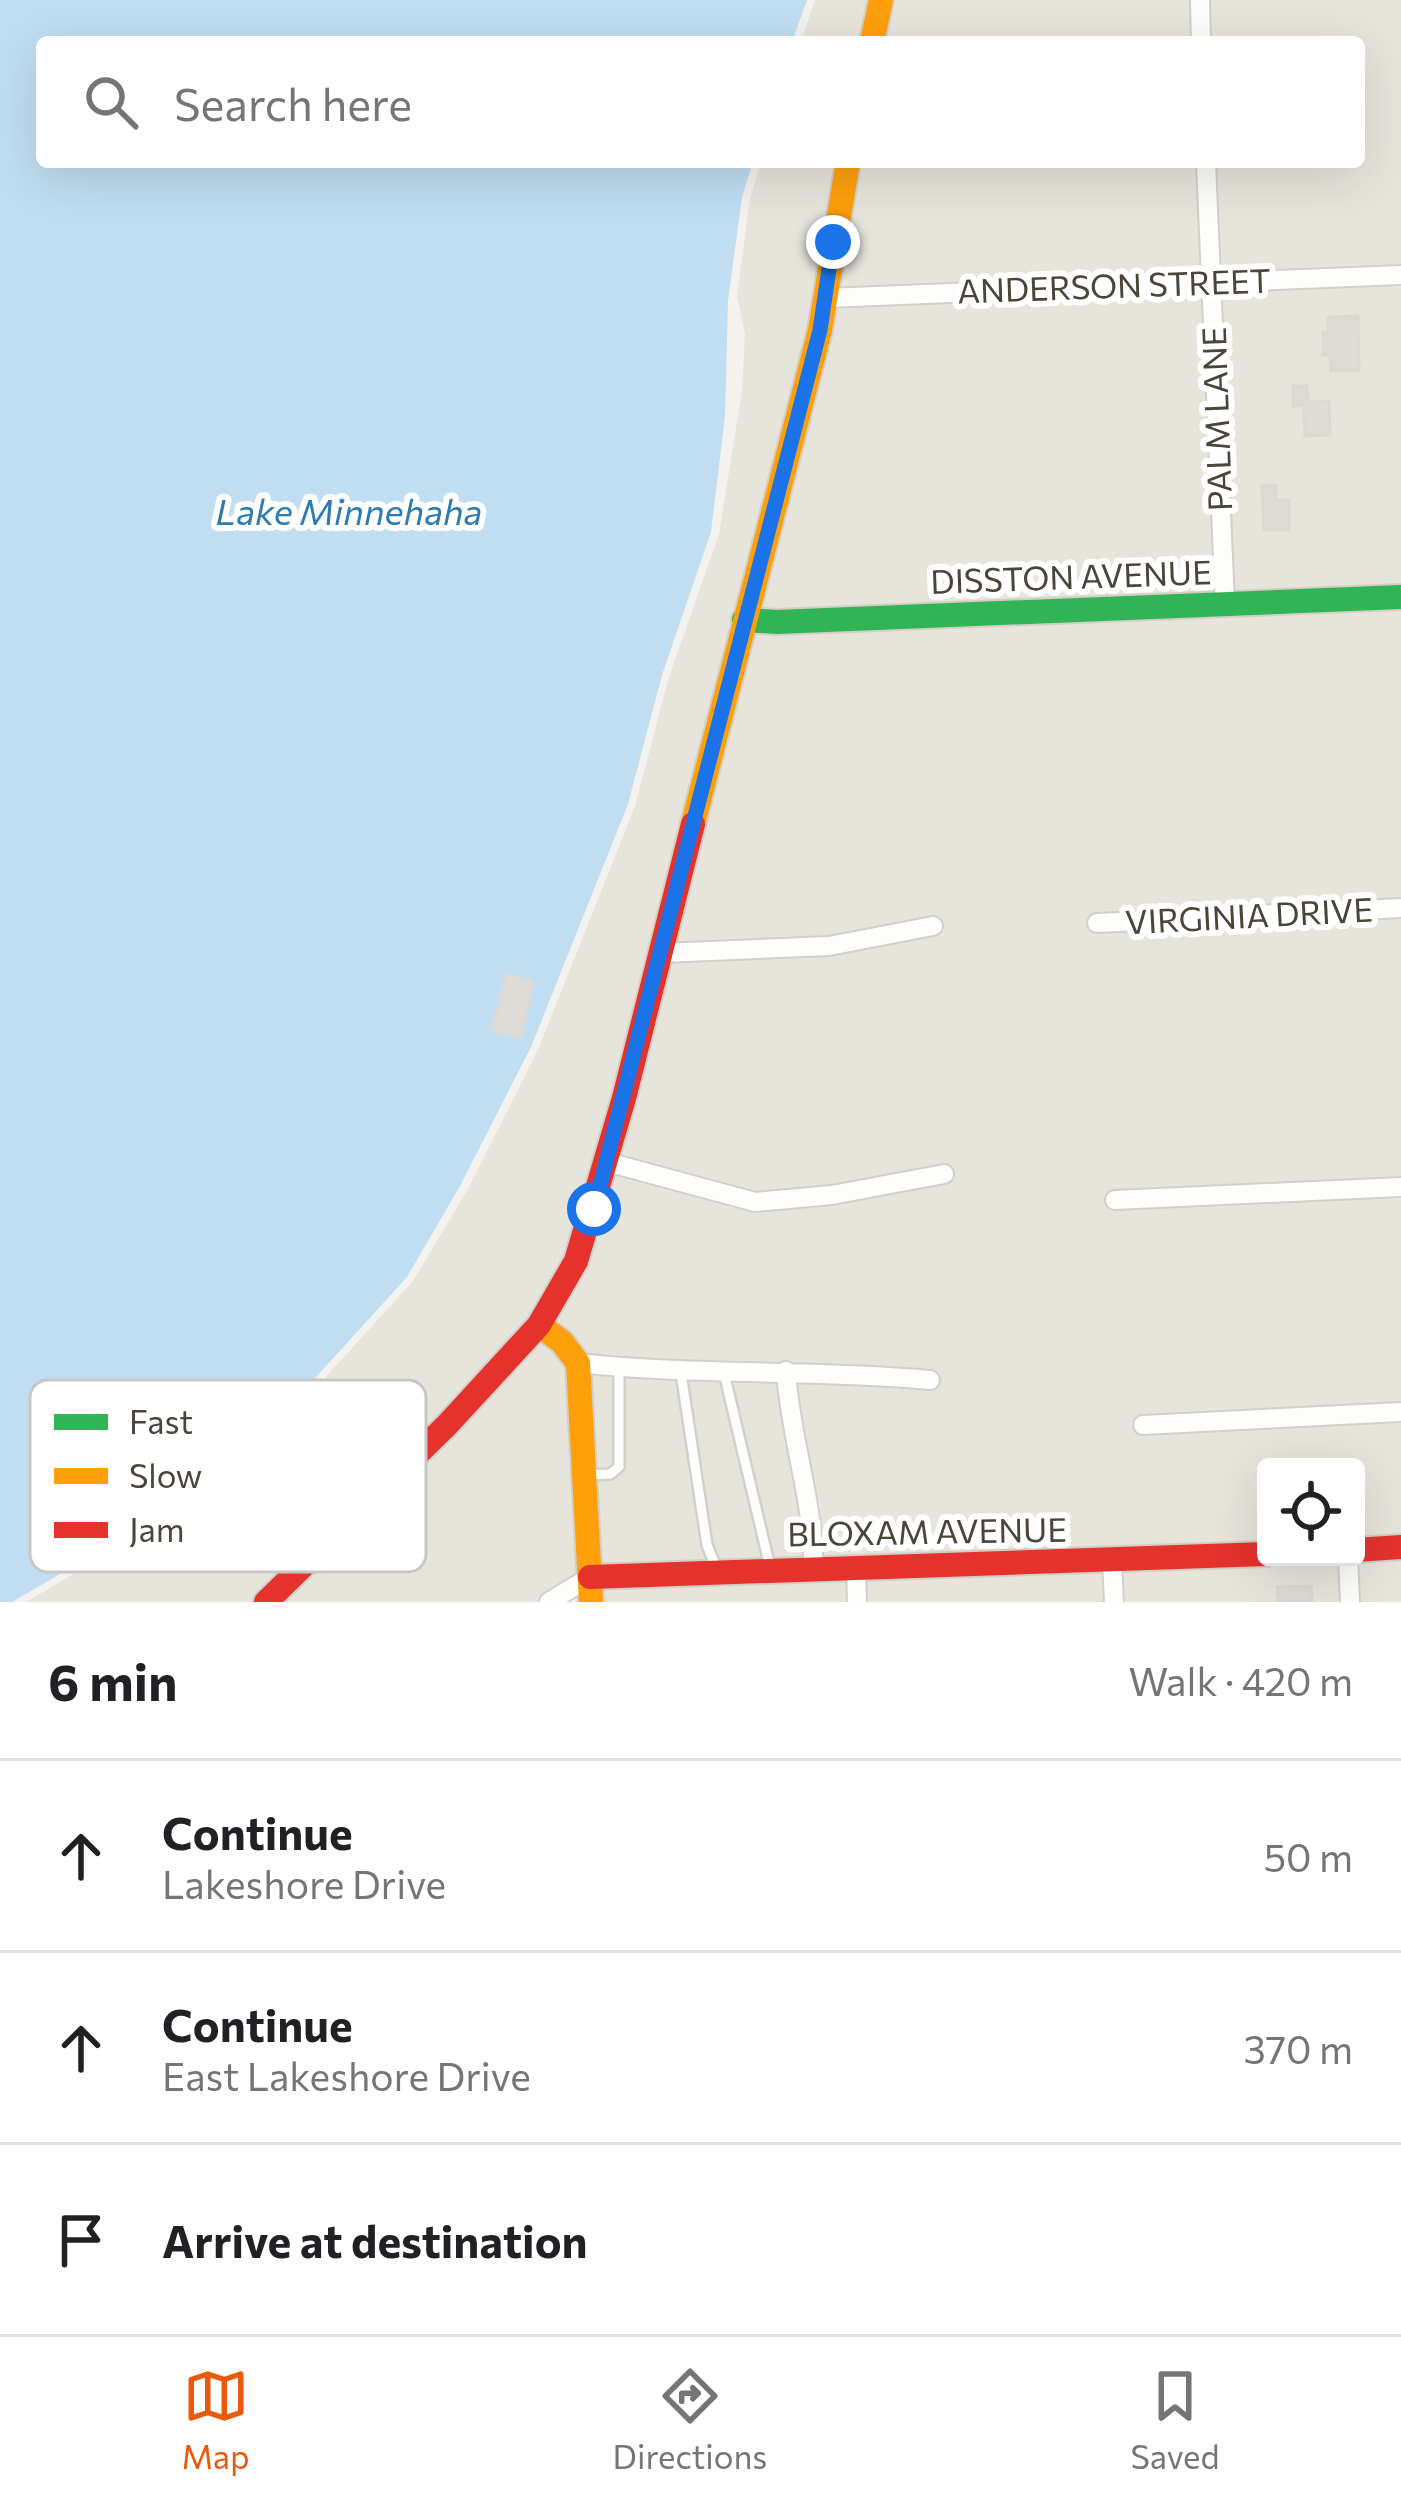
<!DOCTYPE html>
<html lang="en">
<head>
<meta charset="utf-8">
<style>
	body { margin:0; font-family:Commissioner,sans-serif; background:#f6f6f6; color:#202124 }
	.controls { position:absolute; right:36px; bottom:36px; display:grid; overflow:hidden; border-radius:12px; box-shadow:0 12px 48px #0002 }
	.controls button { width:108px; height:108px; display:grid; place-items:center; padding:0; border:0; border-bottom:3px solid #e0e0e0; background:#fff; color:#202124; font:60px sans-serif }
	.stop { position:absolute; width:36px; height:36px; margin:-27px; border:9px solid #1a73e8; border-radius:50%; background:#fff }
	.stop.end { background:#1a73e8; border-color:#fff; box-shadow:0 3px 12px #0008 }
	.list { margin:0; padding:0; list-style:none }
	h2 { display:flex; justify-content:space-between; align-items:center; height:156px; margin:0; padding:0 48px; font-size:51px }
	h2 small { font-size:39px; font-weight:400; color:#757577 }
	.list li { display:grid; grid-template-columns:78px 1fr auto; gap:36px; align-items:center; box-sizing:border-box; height:192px; padding:0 48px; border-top:3px solid #e0e0e0 }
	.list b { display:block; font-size:45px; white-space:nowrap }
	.list p { margin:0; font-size:39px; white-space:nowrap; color:#757577 }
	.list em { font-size:39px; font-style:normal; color:#757577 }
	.icon { flex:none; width:66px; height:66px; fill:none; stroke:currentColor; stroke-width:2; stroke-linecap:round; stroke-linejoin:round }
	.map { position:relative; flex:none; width:1401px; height:1602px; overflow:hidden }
	.search { position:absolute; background:#fff; box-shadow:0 12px 48px #0002; left:36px; right:36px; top:36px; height:132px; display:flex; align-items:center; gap:30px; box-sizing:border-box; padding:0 42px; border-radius:12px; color:#757577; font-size:45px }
	.sheet { height:732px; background:#fff }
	nav { display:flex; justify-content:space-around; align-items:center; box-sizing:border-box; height:168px; border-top:3px solid #e0e0e0; background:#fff; font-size:33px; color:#757577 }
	nav a { display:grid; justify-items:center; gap:6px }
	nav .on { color:#ea580c }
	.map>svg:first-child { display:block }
	.residential { fill:#e7e4dc }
	.water { fill:#c0ddf1 }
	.building { fill:#dedbd6; stroke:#dcd9d4; stroke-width:3 }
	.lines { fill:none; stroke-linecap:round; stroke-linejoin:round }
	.lane-casing { stroke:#d2d0cb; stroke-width:14 }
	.street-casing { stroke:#d2d0cb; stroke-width:22 }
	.fast-casing { stroke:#d3cfc5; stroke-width:28 }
	.slow-casing { stroke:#d3cfc5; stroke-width:28 }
	.jam-casing { stroke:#d3cfc5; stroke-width:28 }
	.lane { stroke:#fdfdfc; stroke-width:9 }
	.street { stroke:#fdfdfc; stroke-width:18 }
	.fast { stroke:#30b455; stroke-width:24 }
	.slow { stroke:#ff9f0a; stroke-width:24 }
	.jam { stroke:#e5322d; stroke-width:24 }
	.route { stroke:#1a73e8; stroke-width:15 }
	.labels { text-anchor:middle; stroke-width:12; stroke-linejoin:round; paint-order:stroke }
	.street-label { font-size:33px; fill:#4b4439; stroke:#fff }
	.water-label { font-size:36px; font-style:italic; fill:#2e7ab2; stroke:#fff }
	.key { fill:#fff; stroke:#c9c7c4; stroke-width:3 }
	.key-label { font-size:33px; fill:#4b4439 }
</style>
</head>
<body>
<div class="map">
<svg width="1401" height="1602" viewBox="0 0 1401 1602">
	<rect width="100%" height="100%" fill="#f4f2ee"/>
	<path class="residential" d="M815 0H871L862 42H801Z
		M890 0H1189L1191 42H881Z
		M1208 0H1401V266L1221 274 1214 162H1359V42H1209Z
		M761 162H838L818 290 653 952 567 1258 543 1304 439 1420 253 1602H26L196 1502 311 1393 413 1281 468 1189 538 1050 635 806 669 677 719 534 742 391 745 334 737 296 750 198Z
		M857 162H1196L1203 275 837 289Z
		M1401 282V588L1234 595 1222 290Z
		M1204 291 1216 596 755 612 835 306Z
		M1401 604V901L1092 917 1094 932 1401 917V1179L1108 1192 1110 1208 1401 1195V1407L1134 1418 1135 1433 1401 1423V1539L1356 1542V1467H1266V1546L822 1558 820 1505 805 1447 796 1380 937 1388 939 1372 587 1356 551 1323 669 962 831 954 944 931 939 916 829 938 673 946 751 628Z
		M540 1337 569 1365 580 1574 536 1602H280Z
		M588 1372 665 1380H777L787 1450 802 1507 804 1559 598 1568Z
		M1401 1555V1602H1359L1357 1558Z
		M1338 1559 1341 1602H1122L1120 1569Z
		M1102 1569 1104 1602H867L865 1573Z
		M847 1574 848 1602H600L599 1584Z"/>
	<path class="water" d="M0 0H807L792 42H42V162H753L742 197 728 301 725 416 711 532 662 675 628 804 531 1047 460 1186 407 1277 306 1388 192 1497 12 1602H0Z"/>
	<path class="building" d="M1358 316 1359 370 1331 371 1330 355H1323V332H1328V317Z
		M1293 386H1307L1308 402 1329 401 1330 435 1305 436 1304 405 1293 406Z
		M1276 485V500H1289V530H1264L1262 486Z
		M507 974 533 981 521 1038 492 1031Z
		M1311 1586 1312 1602H1278L1277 1587Z"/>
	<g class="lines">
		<g class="lane-casing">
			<path id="lane" d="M681 1373 707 1545 716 1567
				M724 1373 770 1567
				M588 1475 610 1474 619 1467V1367"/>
		</g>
		<g class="street-casing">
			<path id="street" d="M1200 0 1201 42
				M1206 162 1225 604
				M827 298 1401 275
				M1097 923 1401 908
				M662 953 829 946 933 926
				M607 1162 755 1202 832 1195 944 1174
				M1115 1200 1401 1187
				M578 1363C696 1376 812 1369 930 1380
				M786 1371C790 1438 814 1500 813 1567
				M1143 1425 1401 1412
				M1348 1557 1350 1602
				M1112 1561 1114 1602
				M856 1565 857 1602
				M549 1602 590 1577"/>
		</g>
		<g class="fast-casing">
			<path id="fast" d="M744 620 777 622 1401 597"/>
		</g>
		<g class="slow-casing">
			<path id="slow" d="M872 42 881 0
				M693 824 820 330 848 162
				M539 1325 562 1342 578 1363 591 1602"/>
		</g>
		<g class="jam-casing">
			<path id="jam" d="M1356 1550 1401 1547
				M590 1577 1266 1554
				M266 1602 447 1425 539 1325 576 1261 624 1098 693 824"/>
		</g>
		<use href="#lane" class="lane"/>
		<use href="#street" class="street"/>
		<use href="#fast" class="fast"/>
		<use href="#slow" class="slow"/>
		<use href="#jam" class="jam"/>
	</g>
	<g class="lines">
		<path class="route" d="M594 1209 820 330 833 242"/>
	</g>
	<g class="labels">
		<g class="street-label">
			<text transform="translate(1114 286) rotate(-2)" y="12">ANDERSON STREET</text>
			<text transform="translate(1217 419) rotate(-92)" y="12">PALM LANE</text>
			<text transform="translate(1071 577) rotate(-2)" y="12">DISSTON AVENUE</text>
			<text transform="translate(1249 916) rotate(-3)" y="12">VIRGINIA DRIVE</text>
			<text transform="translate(927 1532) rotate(-1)" y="12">BLOXAM AVENUE</text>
		</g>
		<g class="water-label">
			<text x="349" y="525">Lake Minnehaha</text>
		</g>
	</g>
	<rect x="30" y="1380" width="396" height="192" rx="18" class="key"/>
	<rect x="54" y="1414" width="54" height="16" fill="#30b455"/>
	<rect x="54" y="1468" width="54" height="16" fill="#ff9f0a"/>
	<rect x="54" y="1522" width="54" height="16" fill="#e5322d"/>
	<g class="key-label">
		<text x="129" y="1434">Fast</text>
		<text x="129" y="1488">Slow</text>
		<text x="129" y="1542">Jam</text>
	</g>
</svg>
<div class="controls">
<button><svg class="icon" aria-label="locate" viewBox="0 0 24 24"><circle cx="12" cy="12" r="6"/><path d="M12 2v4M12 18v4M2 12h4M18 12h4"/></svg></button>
</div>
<div class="stop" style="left:594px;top:1209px"></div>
<div class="stop end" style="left:833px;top:242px"></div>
<div class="search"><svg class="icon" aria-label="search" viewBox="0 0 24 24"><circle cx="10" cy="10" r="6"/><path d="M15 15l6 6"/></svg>Search here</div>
</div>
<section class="sheet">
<h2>6 min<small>Walk · 420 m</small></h2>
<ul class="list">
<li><svg class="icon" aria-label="ahead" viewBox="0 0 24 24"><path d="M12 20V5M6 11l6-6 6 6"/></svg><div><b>Continue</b><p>Lakeshore Drive</p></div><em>50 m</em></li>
<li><svg class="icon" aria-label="ahead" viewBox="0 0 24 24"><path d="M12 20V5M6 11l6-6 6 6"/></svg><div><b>Continue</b><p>East Lakeshore Drive</p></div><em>370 m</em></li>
<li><svg class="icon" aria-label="arrive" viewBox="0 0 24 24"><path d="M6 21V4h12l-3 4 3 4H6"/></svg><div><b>Arrive at destination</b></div></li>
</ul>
</section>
<nav>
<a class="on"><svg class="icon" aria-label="map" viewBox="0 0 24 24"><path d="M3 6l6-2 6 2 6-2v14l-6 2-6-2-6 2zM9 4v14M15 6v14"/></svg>Map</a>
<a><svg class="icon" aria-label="directions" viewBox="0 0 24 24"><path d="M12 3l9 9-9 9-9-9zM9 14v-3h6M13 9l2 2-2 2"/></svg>Directions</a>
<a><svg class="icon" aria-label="saved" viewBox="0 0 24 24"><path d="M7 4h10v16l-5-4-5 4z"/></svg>Saved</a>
</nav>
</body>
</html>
